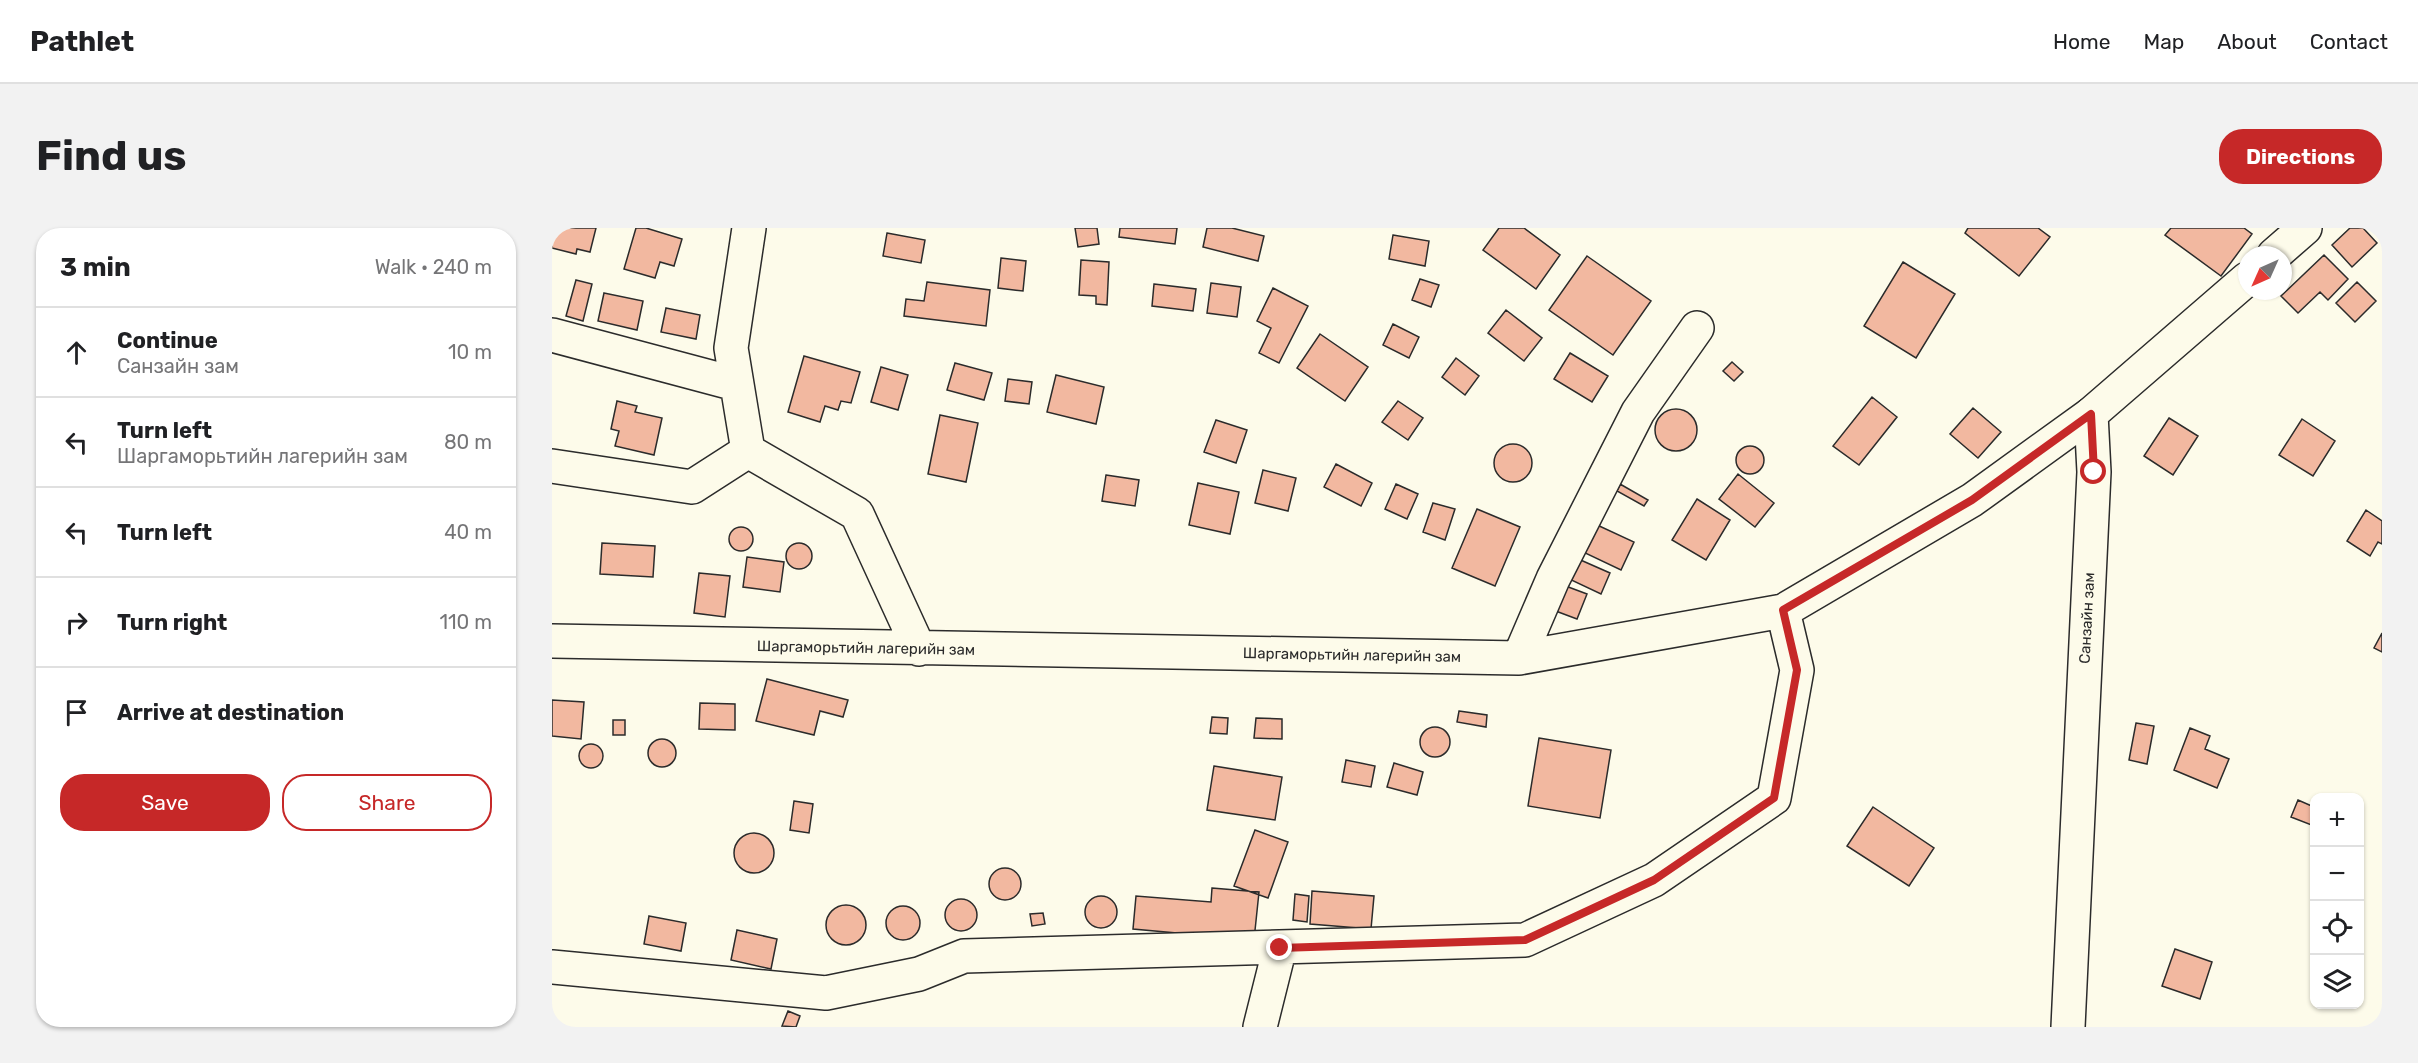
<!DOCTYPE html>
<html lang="en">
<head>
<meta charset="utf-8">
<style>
	body { margin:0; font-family:Rubik,sans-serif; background:#f2f2f2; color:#202124 }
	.controls { position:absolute; right:18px; bottom:18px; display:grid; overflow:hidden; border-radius:12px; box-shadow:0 2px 4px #0004 }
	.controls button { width:54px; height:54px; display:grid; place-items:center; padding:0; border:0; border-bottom:2px solid #e0e0e0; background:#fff; color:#202124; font:30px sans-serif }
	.compass { position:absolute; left:1686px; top:18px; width:54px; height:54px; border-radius:50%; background:#fff; box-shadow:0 2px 4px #0004; rotate:225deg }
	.stop { position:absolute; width:18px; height:18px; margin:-14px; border:4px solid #c62828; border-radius:50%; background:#fff }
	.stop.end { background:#c62828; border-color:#fff; box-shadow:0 2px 6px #0008 }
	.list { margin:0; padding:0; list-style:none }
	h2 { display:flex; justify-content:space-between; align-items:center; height:78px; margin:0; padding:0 24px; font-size:26px }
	h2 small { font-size:20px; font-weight:400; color:#757577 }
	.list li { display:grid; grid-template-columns:39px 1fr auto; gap:18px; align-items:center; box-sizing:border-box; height:90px; padding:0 24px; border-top:2px solid #e0e0e0 }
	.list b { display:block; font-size:22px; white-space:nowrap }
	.list p { margin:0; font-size:20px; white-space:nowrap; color:#757577 }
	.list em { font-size:20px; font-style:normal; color:#757577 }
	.actions { display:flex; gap:12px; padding:18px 24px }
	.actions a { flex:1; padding:14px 0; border:2px solid #c62828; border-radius:24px; text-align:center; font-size:21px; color:#c62828 }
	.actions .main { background:#c62828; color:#fff }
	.icon { flex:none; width:33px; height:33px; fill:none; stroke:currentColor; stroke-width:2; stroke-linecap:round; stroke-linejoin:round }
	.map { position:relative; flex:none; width:1830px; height:799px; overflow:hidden; border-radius:24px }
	header { display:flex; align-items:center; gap:36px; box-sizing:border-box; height:84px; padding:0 30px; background:#fff; border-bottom:2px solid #e0e0e0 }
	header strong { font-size:28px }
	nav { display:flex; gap:33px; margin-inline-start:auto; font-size:21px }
	.intro { display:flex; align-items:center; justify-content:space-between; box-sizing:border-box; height:144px; padding:0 36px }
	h1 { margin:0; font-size:42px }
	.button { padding:15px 27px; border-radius:24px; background:#c62828; color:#fff; font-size:21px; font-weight:700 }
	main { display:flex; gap:36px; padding:0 36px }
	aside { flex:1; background:#fff; border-radius:24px; box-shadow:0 2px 4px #0004 }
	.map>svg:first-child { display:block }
	.building { fill:#f2b8a0; stroke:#2b2b2b; stroke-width:1.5 }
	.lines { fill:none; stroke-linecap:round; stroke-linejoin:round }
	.minor-casing { stroke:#2b2b2b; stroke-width:36 }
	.major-casing { stroke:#2b2b2b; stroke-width:36 }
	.minor { stroke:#fdfbea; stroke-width:33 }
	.major { stroke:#fdfbea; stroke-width:33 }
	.route { stroke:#c62828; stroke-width:8 }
	.labels { text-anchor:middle; stroke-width:4.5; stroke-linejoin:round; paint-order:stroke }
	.street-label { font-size:15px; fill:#2b2b2b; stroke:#fdfbea }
</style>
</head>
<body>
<header>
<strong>Pathlet</strong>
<nav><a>Home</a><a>Map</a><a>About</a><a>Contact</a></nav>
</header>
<div class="intro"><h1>Find us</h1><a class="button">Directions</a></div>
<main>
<aside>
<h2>3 min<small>Walk · 240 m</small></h2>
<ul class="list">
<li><svg class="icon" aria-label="ahead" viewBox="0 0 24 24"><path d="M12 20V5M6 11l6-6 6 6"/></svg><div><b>Continue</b><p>Санзайн зам</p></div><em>10 m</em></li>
<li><svg class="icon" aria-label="left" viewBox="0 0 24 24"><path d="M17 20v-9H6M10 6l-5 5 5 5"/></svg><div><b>Turn left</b><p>Шаргаморьтийн лагерийн зам</p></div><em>80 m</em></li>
<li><svg class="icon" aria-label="left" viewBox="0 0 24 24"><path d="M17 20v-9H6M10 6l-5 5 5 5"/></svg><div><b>Turn left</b></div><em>40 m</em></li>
<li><svg class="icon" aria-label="right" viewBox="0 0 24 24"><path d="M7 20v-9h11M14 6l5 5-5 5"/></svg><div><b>Turn right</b></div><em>110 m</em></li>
<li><svg class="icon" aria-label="arrive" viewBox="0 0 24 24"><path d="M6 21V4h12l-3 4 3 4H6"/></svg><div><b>Arrive at destination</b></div></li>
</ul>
<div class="actions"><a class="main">Save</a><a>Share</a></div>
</aside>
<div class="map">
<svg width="1830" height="799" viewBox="0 0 1830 799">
	<rect width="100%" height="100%" fill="#fdfbea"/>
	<path class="building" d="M0 0H44L38 24 25 21 24 26 0 20Z
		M84 0H94L130 11 122 38 108 34 103 50 72 41Z
		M523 0H545L547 16 526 19Z
		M568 0H625L623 16 567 9Z
		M655 0H680L712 8 706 33 651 19Z
		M947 0H972L1008 27 984 61 931 22Z
		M1416 0H1486L1498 9 1467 48 1413 5Z
		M1619 0H1692L1700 6 1669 48 1613 7Z
		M1798 0H1811L1825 15 1800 39 1780 17Z
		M335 5 373 12 369 35 331 28Z
		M841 7 877 13 873 38 837 31Z
		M1772 27 1796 51 1776 72 1768 64 1746 85 1729 68Z
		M1035 28 1099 73 1061 127 997 82Z
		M449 30 474 33 471 63 446 60Z
		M529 32 557 34 555 77 544 76V68L527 67Z
		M1351 34 1403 66 1364 130 1312 98Z
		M868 51 887 57 879 79 860 72Z
		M24 52 40 56 31 93 14 88Z
		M375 54 438 62 434 98 352 88 354 71 372 73Z
		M1805 54 1824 73 1803 94 1784 75Z
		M659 55 689 59 685 89 655 85Z
		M602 56 644 61 641 83 600 78Z
		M721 60 756 78 727 135 707 125 719 100 705 93Z
		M52 65 91 73 85 102 46 93Z
		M114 80 148 87 144 111 109 104Z
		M954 82 990 110 972 133 936 105Z
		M841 96 867 109 857 130 831 117Z
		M768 106 816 139 793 173 745 140Z
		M1018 125 1056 148 1040 174 1002 151Z
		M252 128 308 144 299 175 289 173 286 182 273 178 268 194 236 184Z
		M904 130 927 148 913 167 890 149Z
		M1180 134 1191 144 1182 153 1171 143Z
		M403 135 440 145 432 172 395 162Z
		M329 139 356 147 346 182 319 174Z
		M504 147 552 159 544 196 495 184Z
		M456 151 480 154 477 176 453 173Z
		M1320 169 1345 189 1307 237 1281 218Z
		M65 173 85 178 83 184 110 190 102 227 63 218 67 203 59 201Z
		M846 173 871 190 856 212 830 194Z
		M1421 180 1449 204 1426 230 1398 206Z
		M1103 202a21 21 0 1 1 42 0a21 21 0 1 1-42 0Z
		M388 187 426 195 414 254 376 246Z
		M1617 190 1646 208 1621 247 1592 228Z
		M1750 191 1783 213 1761 248 1727 227Z
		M664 192 695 202 684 235 652 224Z
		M942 235a19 19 0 1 1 38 0a19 19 0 1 1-38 0Z
		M1184 232a14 14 0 1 1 28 0a14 14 0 1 1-28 0Z
		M784 236 820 255 809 278 772 259Z
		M711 242 744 250 736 283 703 275Z
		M1186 246 1222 275 1203 299 1167 271Z
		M554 247 587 252 583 278 550 273Z
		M646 255 687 264 678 306 637 297Z
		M844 256 866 266 855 291 833 281Z
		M1068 256 1096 272 1092 278 1065 263Z
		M1145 271 1178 292 1154 332 1120 312Z
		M881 275 903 281 893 312 871 304Z
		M925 281 968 299 943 358 900 340Z
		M1814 282 1830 293V316L1826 314 1818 328 1795 313Z
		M1043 296 1082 314 1069 342 1031 324Z
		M177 311a12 12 0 1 1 24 0a12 12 0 1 1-24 0Z
		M50 315 103 318 101 349 48 346Z
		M234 328a13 13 0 1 1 26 0a13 13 0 1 1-26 0Z
		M195 329 232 334 228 364 191 359Z
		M1024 330 1058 345 1049 366 1015 350Z
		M147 345 178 348 173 389 142 385Z
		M1011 357 1035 366 1025 391 1001 382Z
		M1830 405V424L1822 420Z
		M215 451 296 472 291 489 268 483 262 507 204 493Z
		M0 472 32 474 29 511 0 508Z
		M148 475 183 476V502L147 501Z
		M907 483 935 487 934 499 905 494Z
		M660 489 676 490 675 506 658 505Z
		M704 490 730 491V511L702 510Z
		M61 492H73V507H61Z
		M1584 495 1602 498 1595 536 1577 532Z
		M868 514a15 15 0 1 1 30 0a15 15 0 1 1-30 0Z
		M1638 500 1658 508 1653 521 1677 531 1665 560 1622 542Z
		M987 510 1059 522 1048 590 976 578Z
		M96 525a14 14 0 1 1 28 0a14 14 0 1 1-28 0Z
		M27 528a12 12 0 1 1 24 0a12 12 0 1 1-24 0Z
		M794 532 823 538 819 559 790 554Z
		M842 535 871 544 865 567 835 559Z
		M662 538 730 549 723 592 655 582Z
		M1746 572 1762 579V598L1739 589Z
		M242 573 261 576 257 605 238 602Z
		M1321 579 1382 620 1357 658 1295 618Z
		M703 602 736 614 716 670 682 658Z
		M182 625a20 20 0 1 1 40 0a20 20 0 1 1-40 0Z
		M437 656a16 16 0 1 1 32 0a16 16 0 1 1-32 0Z
		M660 660 707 664 702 712 581 701 584 668 659 674Z
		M760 663 822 668 819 701 758 696Z
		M743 666 757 668 755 694 741 692Z
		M533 684a16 16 0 1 1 32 0a16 16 0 1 1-32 0Z
		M393 687a16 16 0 1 1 32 0a16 16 0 1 1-32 0Z
		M274 697a20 20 0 1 1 40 0a20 20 0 1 1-40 0Z
		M334 695a17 17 0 1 1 34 0a17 17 0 1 1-34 0Z
		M491 685 493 696 480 698 478 686Z
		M97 688 134 695 129 723 92 716Z
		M185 702 225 711 219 741 179 732Z
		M1623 721 1660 734 1648 771 1610 758Z
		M236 783 248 788 244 799 230 798Z"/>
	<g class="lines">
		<g class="minor-casing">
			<path id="minor" d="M197 0 179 120 196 223 305 286 367 421
				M0 107 184 156
				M0 238 140 259 196 223
				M0 413 967 430 1231 383 1420 272 1539 186
				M967 430 1001 351 1086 184 1145 100
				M0 739 274 765 367 746 412 728 973 712 1102 652 1222 570 1245 442 1231 383
				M708 799 728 719"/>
		</g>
		<g class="major-casing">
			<path id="major" d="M1722 27 1753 0
				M1516 799 1542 244 1539 186 1695 51"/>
		</g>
		<use href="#minor" class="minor"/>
		<use href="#major" class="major"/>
	</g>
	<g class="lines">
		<path class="route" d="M728 720 973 712 1102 652 1222 570 1245 442 1231 382 1420 272 1539 186 1542 244"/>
	</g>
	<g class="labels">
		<g class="street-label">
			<text transform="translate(1535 390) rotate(-87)" y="5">Санзайн зам</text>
			<text transform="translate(314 420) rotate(1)" y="5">Шаргаморьтийн лагерийн зам</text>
			<text transform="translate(800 427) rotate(1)" y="5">Шаргаморьтийн лагерийн зам</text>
		</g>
	</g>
</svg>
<div class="controls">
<button>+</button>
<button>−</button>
<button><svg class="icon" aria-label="locate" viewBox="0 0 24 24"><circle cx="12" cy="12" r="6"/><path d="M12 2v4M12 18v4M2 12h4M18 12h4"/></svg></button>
<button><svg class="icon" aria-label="layers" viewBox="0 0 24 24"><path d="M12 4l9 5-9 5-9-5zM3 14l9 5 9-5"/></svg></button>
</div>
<svg class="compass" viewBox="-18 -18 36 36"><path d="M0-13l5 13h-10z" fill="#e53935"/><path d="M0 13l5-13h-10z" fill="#757577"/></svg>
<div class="stop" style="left:1542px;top:244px"></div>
<div class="stop end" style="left:728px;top:720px"></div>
</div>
</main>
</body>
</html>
